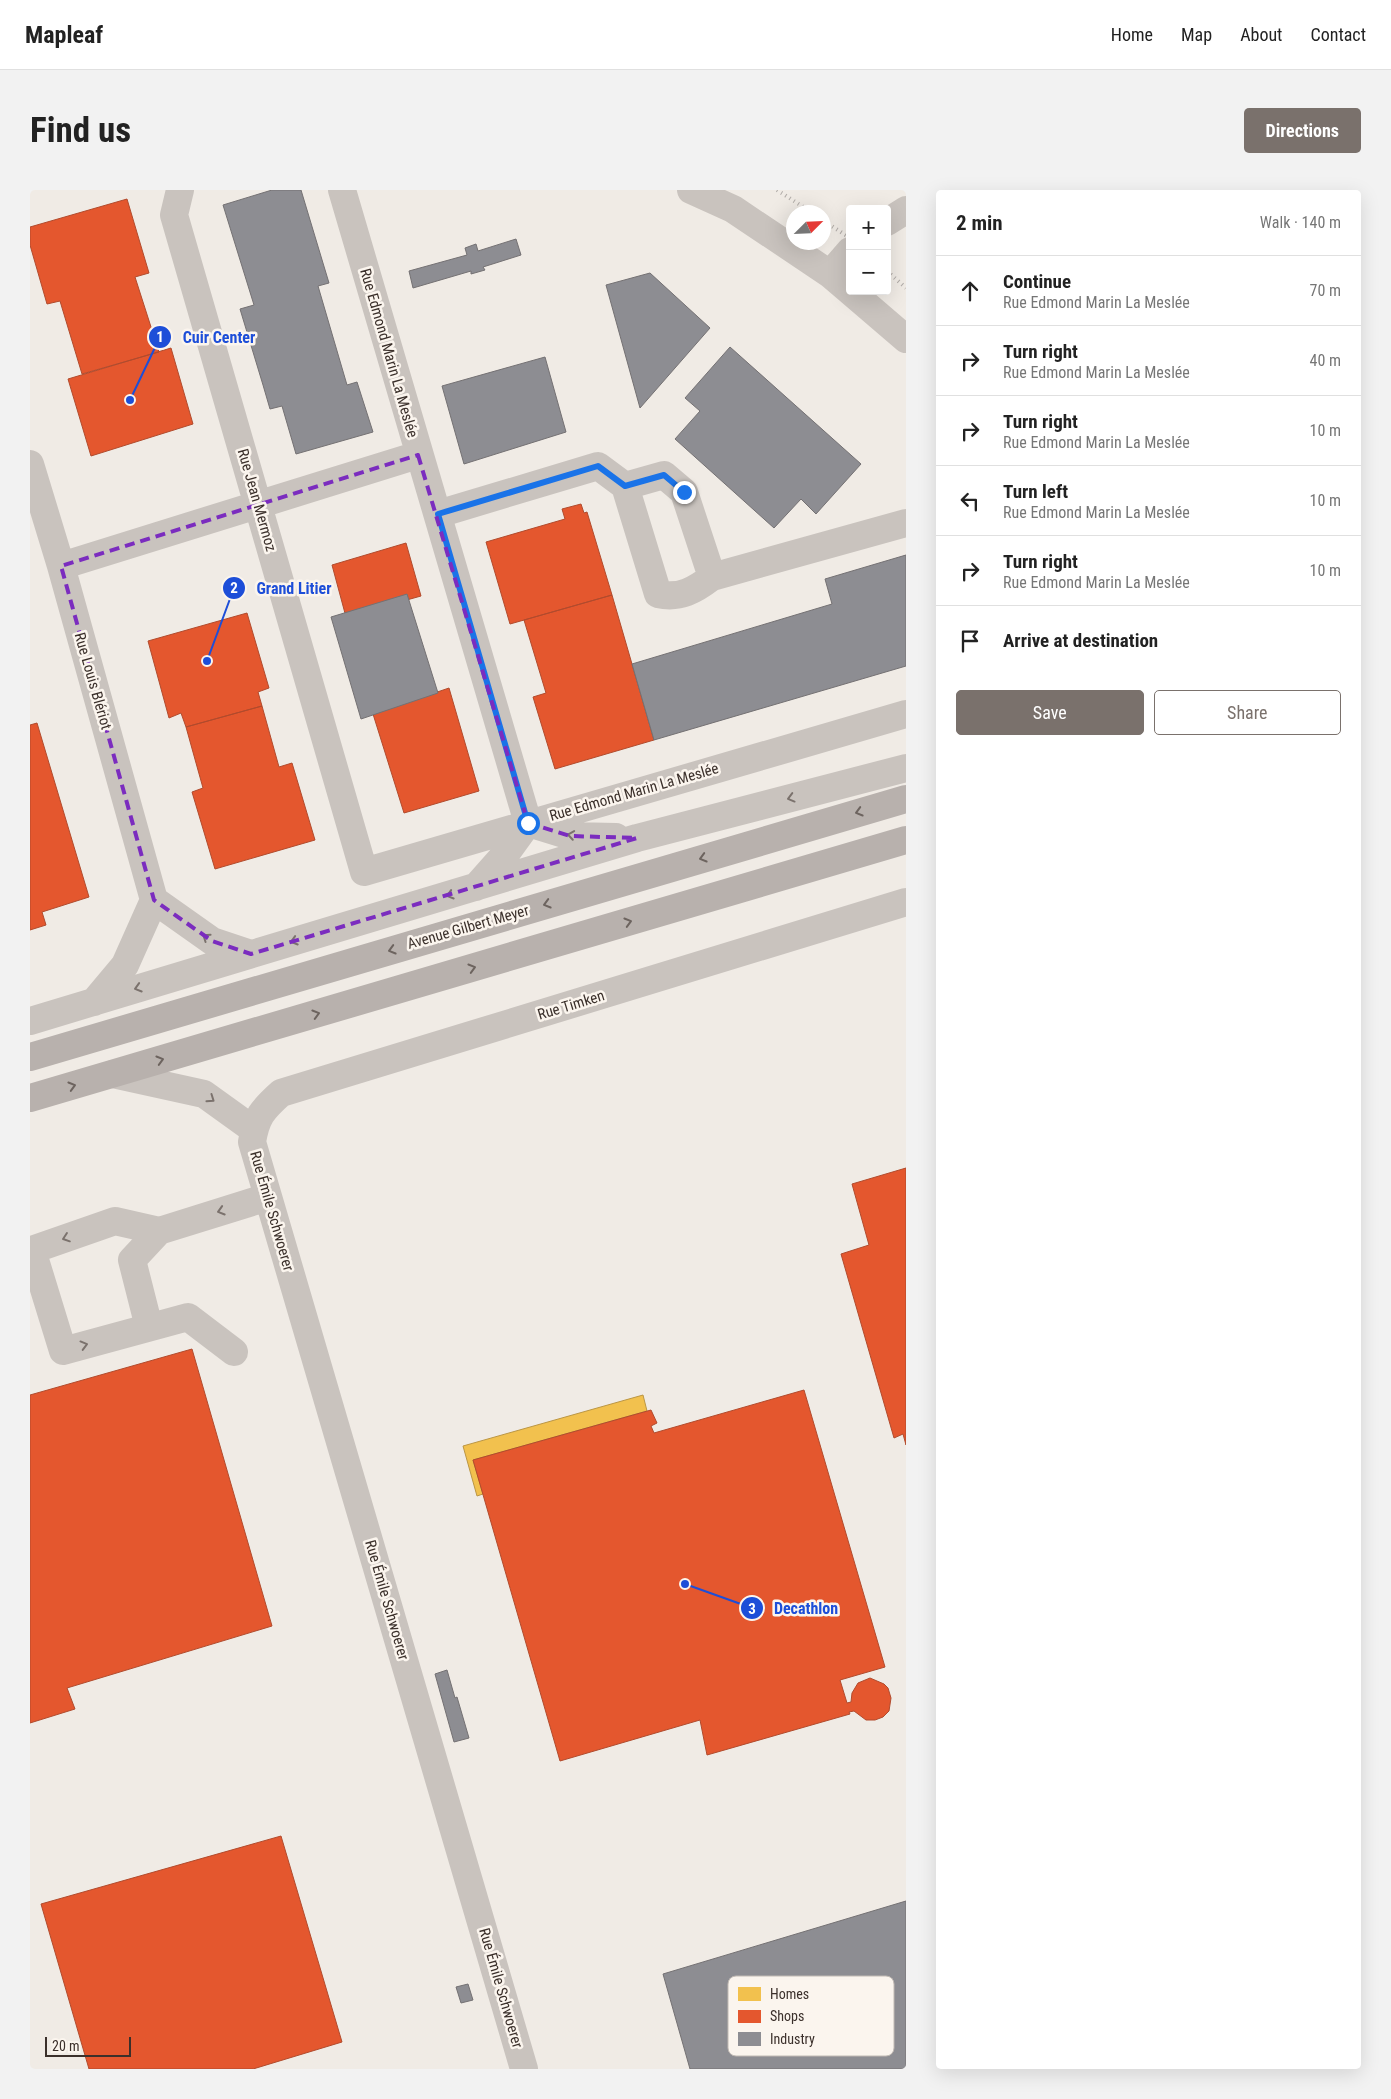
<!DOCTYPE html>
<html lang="en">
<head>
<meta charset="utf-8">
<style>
	body { margin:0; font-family:"Roboto Condensed",sans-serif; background:#f2f2f2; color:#222 }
	.controls { position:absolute; right:15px; top:15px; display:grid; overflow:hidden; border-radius:5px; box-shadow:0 5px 20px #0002 }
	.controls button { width:45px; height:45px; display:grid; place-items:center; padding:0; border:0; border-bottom:1px solid #e0e0e0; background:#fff; color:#222; font:25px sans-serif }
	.compass { position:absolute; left:756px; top:15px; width:45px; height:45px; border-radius:50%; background:#fff; box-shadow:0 5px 20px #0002; rotate:66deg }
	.scale { position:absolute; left:15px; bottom:12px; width:86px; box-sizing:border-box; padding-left:5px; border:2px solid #3b302b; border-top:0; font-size:14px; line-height:18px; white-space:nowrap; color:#3b302b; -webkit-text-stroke:4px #fbf5ee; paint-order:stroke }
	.stop { position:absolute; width:15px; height:15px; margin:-11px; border:4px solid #1a73e8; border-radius:50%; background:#fff }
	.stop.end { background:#1a73e8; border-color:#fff; box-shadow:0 1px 5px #0008 }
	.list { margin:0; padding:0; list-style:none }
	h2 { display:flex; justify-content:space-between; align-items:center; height:65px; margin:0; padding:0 20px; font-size:21px }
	h2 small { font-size:16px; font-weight:400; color:#767676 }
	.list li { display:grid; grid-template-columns:32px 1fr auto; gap:15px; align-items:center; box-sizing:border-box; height:70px; padding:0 20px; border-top:1px solid #e0e0e0 }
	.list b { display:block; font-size:19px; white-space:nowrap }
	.list p { margin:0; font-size:16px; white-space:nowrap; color:#767676 }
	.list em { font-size:16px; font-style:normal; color:#767676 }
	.actions { display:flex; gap:10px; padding:15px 20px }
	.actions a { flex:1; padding:11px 0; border:1px solid #7a716c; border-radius:5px; text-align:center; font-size:18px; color:#7a716c }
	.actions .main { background:#7a716c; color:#fff }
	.icon { flex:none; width:28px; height:28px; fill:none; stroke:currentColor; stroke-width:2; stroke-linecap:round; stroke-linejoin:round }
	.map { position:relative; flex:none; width:876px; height:1879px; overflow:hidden; border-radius:5px }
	header { display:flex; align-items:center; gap:30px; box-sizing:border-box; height:70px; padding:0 25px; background:#fff; border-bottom:1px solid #e0e0e0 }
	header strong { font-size:24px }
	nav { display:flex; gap:28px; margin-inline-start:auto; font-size:18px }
	.intro { display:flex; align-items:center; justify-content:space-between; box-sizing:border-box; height:120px; padding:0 30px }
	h1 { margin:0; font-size:35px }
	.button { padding:12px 22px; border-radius:5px; background:#7a716c; color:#fff; font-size:18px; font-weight:700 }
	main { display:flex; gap:30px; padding:0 30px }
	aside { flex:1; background:#fff; border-radius:5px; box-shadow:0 5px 20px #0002 }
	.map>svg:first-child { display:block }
	.homes { fill:#f2c14e; stroke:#bb9644 }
	.shops { fill:#e4572e; stroke:#b14b2d }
	.industry { fill:#8d8d92; stroke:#747173 }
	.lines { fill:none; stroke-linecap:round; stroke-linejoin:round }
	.minor { stroke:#c9c3be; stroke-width:28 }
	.major { stroke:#b8b1ad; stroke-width:28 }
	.rail { stroke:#b1aca8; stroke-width:4; stroke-dasharray:1 4; stroke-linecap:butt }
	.oneway { stroke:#7b726d }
	.oneway2 { stroke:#6d645f }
	.route { stroke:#1a73e8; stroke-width:6 }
	.marked { fill:none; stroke:#7b2cbf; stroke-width:4; stroke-dasharray:10 6; stroke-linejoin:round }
	.labels { text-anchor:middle; stroke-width:5; stroke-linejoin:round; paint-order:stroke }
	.street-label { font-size:15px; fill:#3b302b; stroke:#fbf5ee }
	.key { fill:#fbf5ee; stroke:#c1bab4; stroke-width:1 }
	.key-label { font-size:14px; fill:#3b302b }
	.leader { fill:none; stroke:#1d4ed8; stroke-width:2 }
	.callout-dot { fill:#1d4ed8; stroke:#fbf5ee; stroke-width:2 }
	.mark-label { font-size:15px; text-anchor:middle; font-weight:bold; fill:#fff }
	.callout-label { font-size:16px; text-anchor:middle; font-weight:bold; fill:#1d4ed8; stroke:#fbf5ee; stroke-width:5; stroke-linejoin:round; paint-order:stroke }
</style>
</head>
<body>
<header>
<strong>Mapleaf</strong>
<nav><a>Home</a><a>Map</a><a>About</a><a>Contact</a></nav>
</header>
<div class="intro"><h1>Find us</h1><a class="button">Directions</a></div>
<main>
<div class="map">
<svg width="876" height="1879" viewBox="0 0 876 1879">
	<rect width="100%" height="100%" fill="#f0ebe5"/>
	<path class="homes" d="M613 1205 617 1221 443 1270 453 1304 447 1306 433 1256Z"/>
	<path class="shops" d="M97 9 119 83 105 87 129 162 52 184 30 111 17 114 0 55V37Z
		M141 158 163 234 61 266 38 189Z
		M551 314 554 323 557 322 582 405 480 434 456 352 535 329 532 319Z
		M376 353 391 406 316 427 302 375Z
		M582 405 624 550 525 579 503 507 516 503 494 430Z
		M217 423 239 498 228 502 232 516 156 537 151 523 139 528 118 451Z
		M419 498 449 601 374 623 343 524Z
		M232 516 249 577 262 573 285 650 185 679 162 602 173 598 156 537Z
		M7 533 59 707 12 722 16 735 0 740V535Z
		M876 978V1255L873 1244 864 1248 811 1064 839 1055 822 994Z
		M162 1159 242 1436 37 1498 45 1519 0 1533V1205Z
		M774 1200 855 1477 810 1490 817 1513 821 1512 822 1503 828 1493 840 1488 854 1494 858 1498 861 1508 859 1521 853 1527 845 1530H836L824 1521 819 1522 820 1524 677 1565 670 1530 530 1571 443 1270 621 1220 627 1233 621 1236 624 1243Z
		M251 1646 312 1852 223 1879H59L11 1714Z"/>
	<path class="industry" d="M242 0H271L299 93 288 96 317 195 327 192 343 242 266 264 252 216 240 219 233 195 210 119 224 115 193 15Z
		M486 49 491 65 453 77 455 80 441 84V81L383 98 379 81 437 65 435 58 446 54 448 61Z
		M620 83 680 138 610 218 576 95Z
		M700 157 831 274 786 324 771 309 744 338 645 249 670 221 655 208Z
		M515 167 536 242 434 274 412 196Z
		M876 365V476L624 550 602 474 802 414 795 389Z
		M377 404 408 503 331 529 301 427Z
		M417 1480 425 1508 427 1507 439 1548 424 1552 405 1484Z
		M876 1711V1879H660L633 1784Z
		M438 1794 443 1810 431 1813 426 1797Z"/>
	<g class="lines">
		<path class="minor" d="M150 0 144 25 334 682 876 524
			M312 0 498 633
			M661 0 703 19 800 84 820 101
			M857 32 876 20
			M800 84 820 61
			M820 101 876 149
			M0 274 31 376 124 710
			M595 296 628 404C650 409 665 400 682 387
			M408 324 568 276 595 296 634 285 654 302 682 387 876 333
			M31 376 388 265
			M498 633 540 646 586 647
			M446 697 477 662 498 633
			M124 710 182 751 221 764
			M64 812 95 775 124 710
			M0 831 607 648 876 578
			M83 884 174 904 224 940
			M119 1137 102 1070 129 1041
			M204 1162 158 1127 33 1161 2 1060 85 1031 129 1041 238 1007
			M494 1879 222 952C226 927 232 920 251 903L876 712"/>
		<path class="major" d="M0 867 876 609
			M0 908 876 650"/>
		<path class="rail" d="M747 0 781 22
			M794 31 820 48
			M857 81 876 98"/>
	</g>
	<defs><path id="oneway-chevron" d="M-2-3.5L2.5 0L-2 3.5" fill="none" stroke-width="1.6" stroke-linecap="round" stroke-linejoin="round" transform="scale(1.25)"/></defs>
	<g class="oneway">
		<use href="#oneway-chevron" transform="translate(761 608) rotate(165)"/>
		<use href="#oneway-chevron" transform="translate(541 645) rotate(-171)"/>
		<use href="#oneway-chevron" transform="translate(420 705) rotate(163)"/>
		<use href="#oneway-chevron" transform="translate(176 747) rotate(-145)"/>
		<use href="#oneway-chevron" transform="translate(264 751) rotate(163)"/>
		<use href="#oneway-chevron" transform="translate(108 798) rotate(163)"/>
		<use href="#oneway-chevron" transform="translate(181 909) rotate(35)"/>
		<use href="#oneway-chevron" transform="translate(191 1021) rotate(163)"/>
		<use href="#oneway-chevron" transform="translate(36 1048) rotate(161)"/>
		<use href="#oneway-chevron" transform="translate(54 1155) rotate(-15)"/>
	</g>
	<g class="oneway2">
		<use href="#oneway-chevron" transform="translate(829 622) rotate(164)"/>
		<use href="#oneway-chevron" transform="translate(673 668) rotate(164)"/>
		<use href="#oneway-chevron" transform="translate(517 714) rotate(164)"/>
		<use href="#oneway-chevron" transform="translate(598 732) rotate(-16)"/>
		<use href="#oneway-chevron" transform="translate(362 760) rotate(164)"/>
		<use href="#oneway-chevron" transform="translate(442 778) rotate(-16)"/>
		<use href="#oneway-chevron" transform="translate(286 824) rotate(-16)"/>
		<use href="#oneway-chevron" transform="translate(130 870) rotate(-16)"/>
		<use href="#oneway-chevron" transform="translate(42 896) rotate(-16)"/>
	</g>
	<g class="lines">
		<path class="route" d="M498 633 408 324 568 276 595 296 634 285 654 302"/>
	</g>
	<path class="marked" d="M388 265 498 633 540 646 607 648 221 764 182 751 124 710 31 376Z"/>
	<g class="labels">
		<g class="street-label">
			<text transform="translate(359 163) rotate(74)" y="5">Rue Edmond Marin La Meslée</text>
			<text transform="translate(227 310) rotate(74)" y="5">Rue Jean Mermoz</text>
			<text transform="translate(63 491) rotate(74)" y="5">Rue Louis Blériot</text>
			<text transform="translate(604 602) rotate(-16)" y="5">Rue Edmond Marin La Meslée</text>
			<text transform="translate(438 737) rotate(-16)" y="5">Avenue Gilbert Meyer</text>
			<text transform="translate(541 815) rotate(-17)" y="5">Rue Timken</text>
			<text transform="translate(242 1021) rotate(74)" y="5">Rue Émile Schwoerer</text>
			<text transform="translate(357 1410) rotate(74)" y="5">Rue Émile Schwoerer</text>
			<text transform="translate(471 1798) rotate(74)" y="5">Rue Émile Schwoerer</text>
		</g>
	</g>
	<rect x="698" y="1786" width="166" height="80" rx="8" class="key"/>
	<rect x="708" y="1797" width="23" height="14" fill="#f2c14e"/>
	<rect x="708" y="1820" width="23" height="13" fill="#e4572e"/>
	<rect x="708" y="1842" width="23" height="14" fill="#8d8d92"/>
	<g class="key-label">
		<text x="740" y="1809">Homes</text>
		<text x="740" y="1831">Shops</text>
		<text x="740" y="1854">Industry</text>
	</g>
	<path class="leader" d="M100 210L130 147M177 471L204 398M655 1394L722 1418"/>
	<g class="callout-dot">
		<circle cx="100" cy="210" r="5"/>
		<circle cx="177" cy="471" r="5"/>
		<circle cx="655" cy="1394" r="5"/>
		<circle cx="130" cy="147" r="12"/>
		<circle cx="204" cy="398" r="12"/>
		<circle cx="722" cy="1418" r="12"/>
	</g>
	<g class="mark-label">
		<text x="130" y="152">1</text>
		<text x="204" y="403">2</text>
		<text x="722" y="1424">3</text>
	</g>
	<g class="callout-label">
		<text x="189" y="153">Cuir Center</text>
		<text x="264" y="404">Grand Litier</text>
		<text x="776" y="1424">Decathlon</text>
	</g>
</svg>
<div class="controls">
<button>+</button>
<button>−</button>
</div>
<svg class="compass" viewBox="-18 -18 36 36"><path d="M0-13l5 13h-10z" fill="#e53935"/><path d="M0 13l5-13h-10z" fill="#767676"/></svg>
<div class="scale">20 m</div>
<div class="stop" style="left:498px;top:633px"></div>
<div class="stop end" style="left:654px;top:302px"></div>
</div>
<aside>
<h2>2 min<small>Walk · 140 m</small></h2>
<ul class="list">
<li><svg class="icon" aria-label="ahead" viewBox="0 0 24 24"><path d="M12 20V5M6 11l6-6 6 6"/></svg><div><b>Continue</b><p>Rue Edmond Marin La Meslée</p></div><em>70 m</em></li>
<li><svg class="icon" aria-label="right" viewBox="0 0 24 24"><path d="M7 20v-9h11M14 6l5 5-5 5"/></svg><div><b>Turn right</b><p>Rue Edmond Marin La Meslée</p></div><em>40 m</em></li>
<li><svg class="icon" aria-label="right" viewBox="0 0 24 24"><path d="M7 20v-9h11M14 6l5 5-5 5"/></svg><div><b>Turn right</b><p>Rue Edmond Marin La Meslée</p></div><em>10 m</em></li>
<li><svg class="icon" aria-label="left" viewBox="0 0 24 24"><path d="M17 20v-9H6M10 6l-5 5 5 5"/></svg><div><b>Turn left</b><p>Rue Edmond Marin La Meslée</p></div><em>10 m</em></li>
<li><svg class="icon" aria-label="right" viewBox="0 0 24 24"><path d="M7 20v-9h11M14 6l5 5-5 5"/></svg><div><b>Turn right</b><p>Rue Edmond Marin La Meslée</p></div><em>10 m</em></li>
<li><svg class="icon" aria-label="arrive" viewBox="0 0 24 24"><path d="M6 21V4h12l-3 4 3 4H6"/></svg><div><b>Arrive at destination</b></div></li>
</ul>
<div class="actions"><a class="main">Save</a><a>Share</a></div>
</aside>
</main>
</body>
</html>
